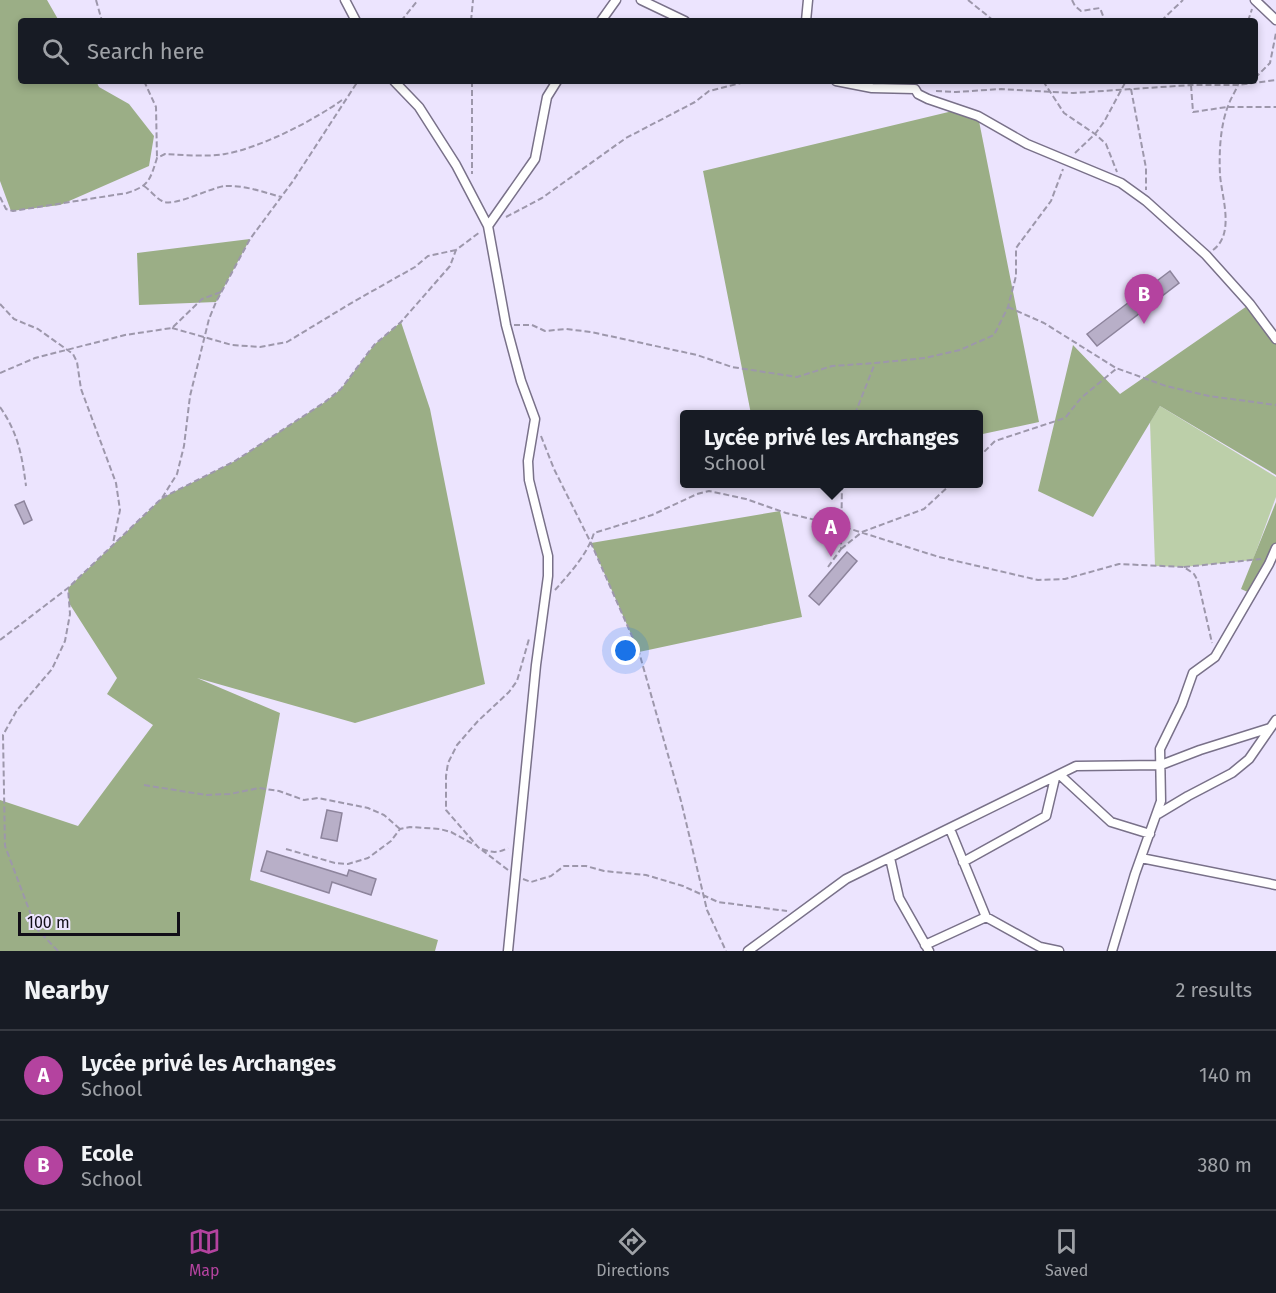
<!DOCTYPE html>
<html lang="en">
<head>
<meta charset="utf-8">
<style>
	body { margin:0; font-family:"Fira Sans",sans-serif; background:#242831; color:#f1f3f6 }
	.scale { position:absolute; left:18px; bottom:15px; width:162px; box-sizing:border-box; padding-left:6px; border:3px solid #120f18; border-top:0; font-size:16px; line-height:21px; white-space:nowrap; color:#120f18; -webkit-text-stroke:4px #ece4fe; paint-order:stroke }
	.you { position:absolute; left:626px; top:651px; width:21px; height:21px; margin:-15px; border:4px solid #fff; border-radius:50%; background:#1a73e8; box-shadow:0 0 0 9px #1a73e833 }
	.badge { display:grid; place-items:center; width:39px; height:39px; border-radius:50%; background:#b4439f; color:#fff; font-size:20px; font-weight:700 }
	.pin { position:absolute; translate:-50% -50px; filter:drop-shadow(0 2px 3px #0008) }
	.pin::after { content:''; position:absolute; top:32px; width:21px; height:18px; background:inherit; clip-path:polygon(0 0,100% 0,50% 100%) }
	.popup { position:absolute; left:680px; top:410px; width:303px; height:78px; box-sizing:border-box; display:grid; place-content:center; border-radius:6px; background:#171b24; filter:drop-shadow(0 2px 4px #0005); font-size:20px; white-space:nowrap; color:#9ea1a6 }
	.popup b { font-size:22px; color:#f1f3f6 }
	.popup::after { content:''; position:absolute; left:50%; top:100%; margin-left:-12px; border:12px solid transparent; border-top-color:#171b24 }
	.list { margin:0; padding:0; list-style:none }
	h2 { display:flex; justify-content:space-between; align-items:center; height:78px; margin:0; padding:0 24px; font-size:26px }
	h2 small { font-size:20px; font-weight:400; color:#9ea1a6 }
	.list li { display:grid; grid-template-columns:39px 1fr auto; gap:18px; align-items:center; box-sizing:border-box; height:90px; padding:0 24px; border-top:2px solid #363941 }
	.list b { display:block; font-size:22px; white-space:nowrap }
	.list p { margin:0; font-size:20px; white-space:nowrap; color:#9ea1a6 }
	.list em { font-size:20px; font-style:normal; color:#9ea1a6 }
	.icon { flex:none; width:33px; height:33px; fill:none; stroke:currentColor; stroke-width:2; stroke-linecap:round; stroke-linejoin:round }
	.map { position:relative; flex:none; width:1276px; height:951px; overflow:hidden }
	.search { position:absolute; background:#171b24; box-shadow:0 3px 9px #0003; left:18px; right:18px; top:18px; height:66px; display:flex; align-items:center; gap:15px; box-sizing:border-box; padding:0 21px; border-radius:6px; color:#9ea1a6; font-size:22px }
	.sheet { height:258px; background:#171b24 }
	nav { display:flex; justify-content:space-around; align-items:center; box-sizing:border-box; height:84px; border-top:2px solid #363941; background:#171b24; font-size:16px; color:#9ea1a6 }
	nav a { display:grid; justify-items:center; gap:3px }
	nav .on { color:#b4439f }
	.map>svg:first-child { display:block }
	.green { fill:#bccfa9 }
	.forest { fill:#9bae86 }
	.building { fill:#b8afc8; stroke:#8d849c; stroke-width:1.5 }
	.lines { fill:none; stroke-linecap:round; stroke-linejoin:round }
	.street-casing { stroke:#797189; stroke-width:11 }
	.path { stroke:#9d97ab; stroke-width:2; stroke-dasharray:6 3; stroke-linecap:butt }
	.street { stroke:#fff; stroke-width:8 }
</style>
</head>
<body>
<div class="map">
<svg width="1276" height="951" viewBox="0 0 1276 951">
	<rect width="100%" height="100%" fill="#ece4fe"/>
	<path class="green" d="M1160 406 1276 477V497L1253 560 1184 567 1155 566 1150 422Z"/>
	<path class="forest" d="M0 0H47L59 21H21V81H96L99 87 129 104 154 136 149 166 60 205 11 211 0 181Z
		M961 109 978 116 1039 422 978 435V414H751L703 171Z
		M250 239 216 302 139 305 137 253Z
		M1250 304 1276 339V475L1160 406 1093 517 1038 491 1073 345 1120 394Z
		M401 322 430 409 485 684 355 723 197 678 280 713 250 880 438 940 435 951H0V800L78 826 153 725 107 694 117 678 69 603 68 588 162 498 235 461 325 402 341 389 374 345Z
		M1276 502V548L1252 594 1241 589Z
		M780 511 802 617 639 652 591 543Z"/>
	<path class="building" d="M1170 271 1179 283 1097 346 1087 334Z
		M24 501 32 520 24 524 15 505Z
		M847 552 857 561 819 605 809 596Z
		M327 810 342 813 337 841 321 838Z
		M267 851 347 876 349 870 376 879 371 895 332 882 329 893 261 871Z"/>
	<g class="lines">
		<g class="street-casing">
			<path id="street" d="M345 0 356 21
				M641 0 685 21
				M1255 0 1276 20
				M601 21 616 0
				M806 21 808 0
				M394 81 419 107 456 165 488 226 506 325 521 381 535 419 528 461 529 480 548 556V576L536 665 508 951
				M836 81 872 88 915 89 918 94 928 99 978 116 1027 144 1121 183 1146 201 1206 255 1250 304 1276 339
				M488 226 535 159 547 97 557 81
				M1060 775 1111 822 1150 834
				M1158 814 1188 796 1232 773 1249 759 1276 720
				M950 829 986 917 1040 947 1059 951
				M890 858 899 898 929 951
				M1141 858 1276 885
				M963 862 1046 816 1055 778
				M925 945 986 917
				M748 951 846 879 1076 766 1161 765 1200 750 1270 728
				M1112 951 1135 874 1161 801 1160 749 1182 704 1193 673 1215 657 1269 564 1276 548"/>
		</g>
		<path class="path" d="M96 0 102 21
			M968 0 994 21
			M1072 0 1075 6 1081 11 1100 8 1105 21
			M401 21 418 0
			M471 21 473 0
			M1161 21 1183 0
			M1248 21 1252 9
			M1255 78 1270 63 1276 33
			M144 81 156 107 157 158
			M472 81V174
			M1043 81 1064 113 1095 134 1106 144 1117 172
			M1191 85 1193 112 1227 107H1276
			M1131 89 1146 168V190
			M936 91 956 92 1001 89 1073 93 1191 85H1238L1276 80
			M1075 153 1095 134 1104 122 1126 81
			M144 186C150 190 156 198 162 201 173 208 209 188 225 186 244 185 263 192 281 197
			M0 197 6 209 13 211 127 193C149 186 150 180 157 158L165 154C184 155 206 157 225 154 260 148 313 121 342 100
			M506 217 542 198 626 138 695 102 709 91 749 81
			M1213 250C1235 234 1222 198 1220 175 1219 153 1220 127 1228 106 1231 97 1237 90 1239 81
			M0 304 14 319 38 329 73 354 77 362 81 389 116 483 120 510 113 543
			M1008 307 1044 323 1116 368 1166 386 1209 396 1276 405
			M514 325H532L545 331 566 329 591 332 697 355 732 367 797 377 832 366 875 363
			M172 328 232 345 260 347 287 342 353 302 415 267 428 256 456 250
			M0 373 35 358 125 335 172 328 202 299 221 292
			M0 407C18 433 22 455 26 486
			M855 414 875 363 925 358 960 350 994 335 1008 307 1016 276V248L1051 201 1063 169
			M541 436 554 469 591 543 639 652 681 801 707 910 726 951
			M978 458 995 441 1065 418 1081 398 1116 369
			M162 498 235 461 325 402 341 389 374 345 401 322 450 266 456 250 480 232
			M841 549 862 532 924 509 951 484
			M828 567 841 549 842 484
			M1184 567 1261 559
			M555 590C570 573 587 555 594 533L652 515 697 494 709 491 746 499 786 513 841 526 939 557 1038 580 1065 579 1119 564 1184 567 1194 574 1198 581 1212 643
			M0 640 68 588 162 498 177 474 184 446 190 396 209 319 216 302 250 239 293 181 358 81
			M144 785 206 795 230 794 259 788 279 791 304 800 318 798 368 808 384 815 400 829
			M286 849 335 863 348 864 368 858 391 841 400 829 410 827 440 829 451 832 475 845
			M482 849C492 853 499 853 508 848
			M508 870 478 847 446 810V776L448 763 457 745 478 721 509 692 517 681 529 639
			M523 879 531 882 551 876 564 866H586L604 871 646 875 683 886 718 902 787 911
			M58 951 36 928 5 846 3 735 17 710 52 669 65 641 70 614 68 588"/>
		<use href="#street" class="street"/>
	</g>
</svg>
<div class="scale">100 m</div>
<div class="you"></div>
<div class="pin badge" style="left:831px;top:557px">A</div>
<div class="popup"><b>Lycée privé les Archanges</b>School</div>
<div class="pin badge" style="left:1144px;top:324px">B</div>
<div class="search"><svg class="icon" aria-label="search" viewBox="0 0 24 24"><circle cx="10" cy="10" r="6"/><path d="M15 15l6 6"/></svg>Search here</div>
</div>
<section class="sheet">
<h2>Nearby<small>2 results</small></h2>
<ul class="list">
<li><span class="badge">A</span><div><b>Lycée privé les Archanges</b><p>School</p></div><em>140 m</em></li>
<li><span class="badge">B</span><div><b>Ecole</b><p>School</p></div><em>380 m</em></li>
</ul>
</section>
<nav>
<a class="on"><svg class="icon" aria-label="map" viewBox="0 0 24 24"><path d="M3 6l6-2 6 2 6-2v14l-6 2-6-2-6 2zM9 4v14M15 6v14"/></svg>Map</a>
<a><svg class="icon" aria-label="directions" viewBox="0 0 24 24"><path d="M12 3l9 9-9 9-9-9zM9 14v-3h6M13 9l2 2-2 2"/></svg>Directions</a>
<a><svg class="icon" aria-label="saved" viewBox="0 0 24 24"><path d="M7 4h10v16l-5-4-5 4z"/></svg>Saved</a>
</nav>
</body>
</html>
